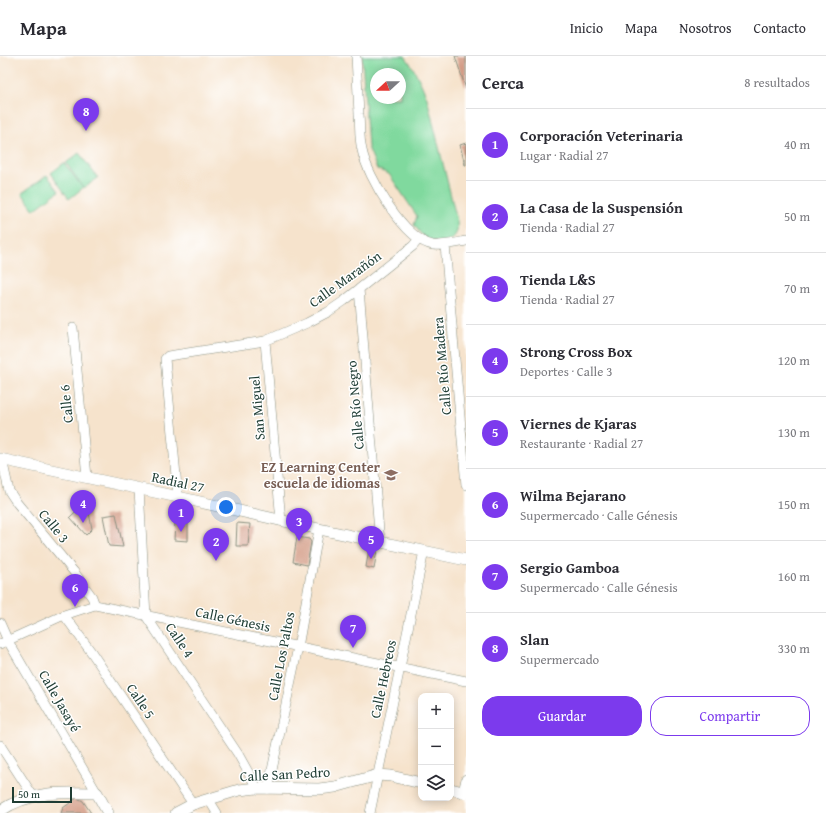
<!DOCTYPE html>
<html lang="es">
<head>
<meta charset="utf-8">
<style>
	body { margin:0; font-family:"Gentium Book Plus",serif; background:#f7f7f7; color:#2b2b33 }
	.controls { position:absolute; right:12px; bottom:12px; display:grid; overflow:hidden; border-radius:8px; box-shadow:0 2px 10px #0003 }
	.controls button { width:36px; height:36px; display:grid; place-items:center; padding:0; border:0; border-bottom:1px solid #e1e1e2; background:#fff; color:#2b2b33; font:20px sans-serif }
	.compass { position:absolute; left:370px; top:12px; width:36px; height:36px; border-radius:50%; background:#fff; box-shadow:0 2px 10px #0003; rotate:249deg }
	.scale { position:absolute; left:12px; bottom:10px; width:60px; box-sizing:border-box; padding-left:4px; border:2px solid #1f3d34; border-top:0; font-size:11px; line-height:14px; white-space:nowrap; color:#1f3d34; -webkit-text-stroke:3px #fff; paint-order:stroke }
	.you { position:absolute; left:226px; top:451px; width:14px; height:14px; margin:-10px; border:3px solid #fff; border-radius:50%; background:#1a73e8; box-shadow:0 0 0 6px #1a73e833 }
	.badge { display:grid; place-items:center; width:26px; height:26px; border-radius:50%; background:#7c3aed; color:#fff; font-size:13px; font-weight:700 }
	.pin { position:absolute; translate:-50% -33px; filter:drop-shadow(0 1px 2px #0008) }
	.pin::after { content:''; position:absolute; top:21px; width:14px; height:12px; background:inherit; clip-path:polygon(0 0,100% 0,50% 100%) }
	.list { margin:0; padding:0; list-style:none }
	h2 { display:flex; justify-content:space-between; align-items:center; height:52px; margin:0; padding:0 16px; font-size:17px }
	h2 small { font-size:13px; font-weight:400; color:#7c7c81 }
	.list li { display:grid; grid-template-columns:26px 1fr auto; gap:12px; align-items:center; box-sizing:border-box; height:72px; padding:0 16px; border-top:1px solid #e1e1e2 }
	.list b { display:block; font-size:15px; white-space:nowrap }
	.list p { margin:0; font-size:13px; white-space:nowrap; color:#7c7c81 }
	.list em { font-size:13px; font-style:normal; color:#7c7c81 }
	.actions { display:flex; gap:8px; padding:12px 16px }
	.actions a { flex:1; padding:9px 0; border:1px solid #7c3aed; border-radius:16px; text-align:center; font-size:14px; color:#7c3aed }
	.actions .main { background:#7c3aed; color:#fff }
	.icon { flex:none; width:22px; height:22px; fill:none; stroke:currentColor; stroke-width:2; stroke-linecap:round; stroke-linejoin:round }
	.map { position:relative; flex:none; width:466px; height:757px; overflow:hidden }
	header { display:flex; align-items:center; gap:24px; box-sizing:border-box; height:56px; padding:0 20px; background:#fff; border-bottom:1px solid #e1e1e2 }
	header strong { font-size:19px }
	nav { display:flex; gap:22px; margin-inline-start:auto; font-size:14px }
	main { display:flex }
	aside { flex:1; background:#fff }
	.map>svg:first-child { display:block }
	.green { fill:#80d99e; stroke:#508b69; fill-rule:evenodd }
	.building { fill:#d29982 }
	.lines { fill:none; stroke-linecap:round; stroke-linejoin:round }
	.minor-casing { stroke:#8a9080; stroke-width:10 }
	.tertiary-casing { stroke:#8a9080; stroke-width:12 }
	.minor { stroke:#fff; stroke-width:9 }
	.tertiary { stroke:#fff; stroke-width:11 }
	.labels { text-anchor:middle; stroke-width:3; stroke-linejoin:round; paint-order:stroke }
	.street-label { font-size:14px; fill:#1f3d34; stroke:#fff }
	.education-label { font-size:14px; font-weight:bold; fill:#785e54; stroke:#fff; text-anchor:end }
</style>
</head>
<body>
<header>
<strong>Mapa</strong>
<nav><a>Inicio</a><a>Mapa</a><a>Nosotros</a><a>Contacto</a></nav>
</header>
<main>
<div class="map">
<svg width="466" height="757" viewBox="0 0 466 757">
	<rect width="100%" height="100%" fill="#fff"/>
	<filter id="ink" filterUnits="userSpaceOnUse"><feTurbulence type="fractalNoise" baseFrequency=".025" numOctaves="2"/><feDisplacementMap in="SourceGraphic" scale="8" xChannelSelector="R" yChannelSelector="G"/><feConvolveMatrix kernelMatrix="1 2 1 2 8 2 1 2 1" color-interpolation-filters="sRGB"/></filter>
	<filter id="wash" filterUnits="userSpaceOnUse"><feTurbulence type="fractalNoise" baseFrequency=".012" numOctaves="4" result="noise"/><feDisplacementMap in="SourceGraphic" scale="16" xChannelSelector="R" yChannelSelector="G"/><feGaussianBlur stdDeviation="0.9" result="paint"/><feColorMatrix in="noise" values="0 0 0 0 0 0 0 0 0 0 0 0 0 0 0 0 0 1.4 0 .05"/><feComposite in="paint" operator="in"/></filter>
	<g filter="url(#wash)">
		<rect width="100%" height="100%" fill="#f6e3cc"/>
		<path class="green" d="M362 0H405C415 13 421 27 427 42L457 165C457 168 458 172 457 175 454 187 436 188 427 183 422 180 418 174 414 169L417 160 389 118 377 113 368 91ZM376 18H400V42H376Z
			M79 97 98 122 84 132 66 107Z
			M64 107 83 132 69 143 51 117Z
			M47 119 59 135 34 154 22 137Z"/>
		<g id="blocks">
			<path class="building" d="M455 0H466V33Z
				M466 87V109H465L460 89Z
				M87 445 92 473 86 479 70 461Z
				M116 458 123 491 109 490 103 460Z
				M175 467 188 468V485L174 484Z
				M237 467 250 468 248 490H236Z
				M297 481 309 483 311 486 307 509 293 506Z
				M369 493 377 494 374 513 366 511Z
				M77 742 83 745 91 757H61L63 752Z"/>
		</g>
	</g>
	<g filter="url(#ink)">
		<use href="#blocks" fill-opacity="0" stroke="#8a9080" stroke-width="1"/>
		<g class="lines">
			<g class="minor-casing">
				<path id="minor" d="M356 0C357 19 358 39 359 58 360 70 359 83 362 94 367 120 405 185 433 189 444 190 455 187 466 185
					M445 189 466 429
					M359 233 380 487
					M73 272 87 421
					M265 285 281 465
					M2 403 9 435 17 447 74 516 92 541 95 549
					M139 433 146 560 238 698 257 732
					M178 441 165 303 168 300 265 285 307 267 328 256 344 245 413 190 419 183
					M64 559 92 597 193 748
					M0 567 8 585 97 737
					M0 588 64 559 95 549 466 625
					M0 689 33 740
					M268 733 298 591 319 473
					M463 736 466 723
					M209 744 217 757
					M370 757 424 495"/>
			</g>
			<g class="tertiary-casing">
				<path id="tertiary" d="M0 403 178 441 319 473 466 504
					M451 733 466 737
					M0 755C30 735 62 736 97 737L108 757
					M176 757 193 748 239 734 257 732 319 733 335 731 378 719 391 720 421 727"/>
			</g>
			<use href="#minor" class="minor"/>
			<use href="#tertiary" class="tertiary"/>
		</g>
	</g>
	<defs>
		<g id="school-bare" transform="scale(1.08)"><path d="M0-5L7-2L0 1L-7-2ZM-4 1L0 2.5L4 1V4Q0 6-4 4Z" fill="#8d6e63" stroke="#fff" stroke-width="2.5" paint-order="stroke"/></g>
	</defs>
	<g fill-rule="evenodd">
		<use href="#school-bare" x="391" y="419"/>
	</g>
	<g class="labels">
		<g class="street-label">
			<text transform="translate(345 223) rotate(-36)" y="5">Calle Marañón</text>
			<text transform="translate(442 310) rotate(-95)" y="5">Calle Río Madera</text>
			<text transform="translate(66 348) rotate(-96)" y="5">Calle 6</text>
			<text transform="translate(355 349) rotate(-95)" y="5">Calle Río Negro</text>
			<text transform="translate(257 352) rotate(-95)" y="5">San Miguel</text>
			<text transform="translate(178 426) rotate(12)" y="5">Radial 27</text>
			<text transform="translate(54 470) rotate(51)" y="5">Calle 3</text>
			<text transform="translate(233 563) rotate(12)" y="5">Calle Génesis</text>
			<text transform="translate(180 584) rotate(56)" y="5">Calle 4</text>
			<text transform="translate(281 600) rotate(-79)" y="5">Calle Los Paltos</text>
			<text transform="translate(383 623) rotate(-78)" y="5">Calle Hebreos</text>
			<text transform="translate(60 645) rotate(60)" y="5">Calle Jasayé</text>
			<text transform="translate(141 645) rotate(56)" y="5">Calle 5</text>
			<text transform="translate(285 718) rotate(-3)" y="5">Calle San Pedro</text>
		</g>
		<g class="education-label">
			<text x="380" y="416">EZ Learning Center<tspan x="380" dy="16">escuela de idiomas</tspan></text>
		</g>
	</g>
</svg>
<div class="controls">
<button>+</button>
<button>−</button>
<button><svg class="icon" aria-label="layers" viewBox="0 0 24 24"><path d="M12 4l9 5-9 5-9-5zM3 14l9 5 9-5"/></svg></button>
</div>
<svg class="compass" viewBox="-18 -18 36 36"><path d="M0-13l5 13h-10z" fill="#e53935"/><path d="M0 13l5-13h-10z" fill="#7c7c81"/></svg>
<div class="scale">50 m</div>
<div class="you"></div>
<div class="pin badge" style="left:181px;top:476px">1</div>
<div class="pin badge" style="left:216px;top:505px">2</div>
<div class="pin badge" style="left:299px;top:485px">3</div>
<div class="pin badge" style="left:83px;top:467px">4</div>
<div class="pin badge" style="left:371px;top:503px">5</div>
<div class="pin badge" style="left:75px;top:551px">6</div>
<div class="pin badge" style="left:353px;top:592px">7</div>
<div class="pin badge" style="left:86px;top:75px">8</div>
</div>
<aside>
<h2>Cerca<small>8 resultados</small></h2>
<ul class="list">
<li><span class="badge">1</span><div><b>Corporación Veterinaria</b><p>Lugar · Radial 27</p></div><em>40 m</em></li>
<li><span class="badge">2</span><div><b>La Casa de la Suspensión</b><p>Tienda · Radial 27</p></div><em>50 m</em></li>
<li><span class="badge">3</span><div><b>Tienda L&amp;S</b><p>Tienda · Radial 27</p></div><em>70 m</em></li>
<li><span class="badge">4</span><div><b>Strong Cross Box</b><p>Deportes · Calle 3</p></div><em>120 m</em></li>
<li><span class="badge">5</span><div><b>Viernes de Kjaras</b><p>Restaurante · Radial 27</p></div><em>130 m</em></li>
<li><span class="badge">6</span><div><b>Wilma Bejarano</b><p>Supermercado · Calle Génesis</p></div><em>150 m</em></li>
<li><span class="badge">7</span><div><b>Sergio Gamboa</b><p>Supermercado · Calle Génesis</p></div><em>160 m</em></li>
<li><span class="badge">8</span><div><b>Slan</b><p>Supermercado</p></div><em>330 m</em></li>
</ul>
<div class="actions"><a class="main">Guardar</a><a>Compartir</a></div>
</aside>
</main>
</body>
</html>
